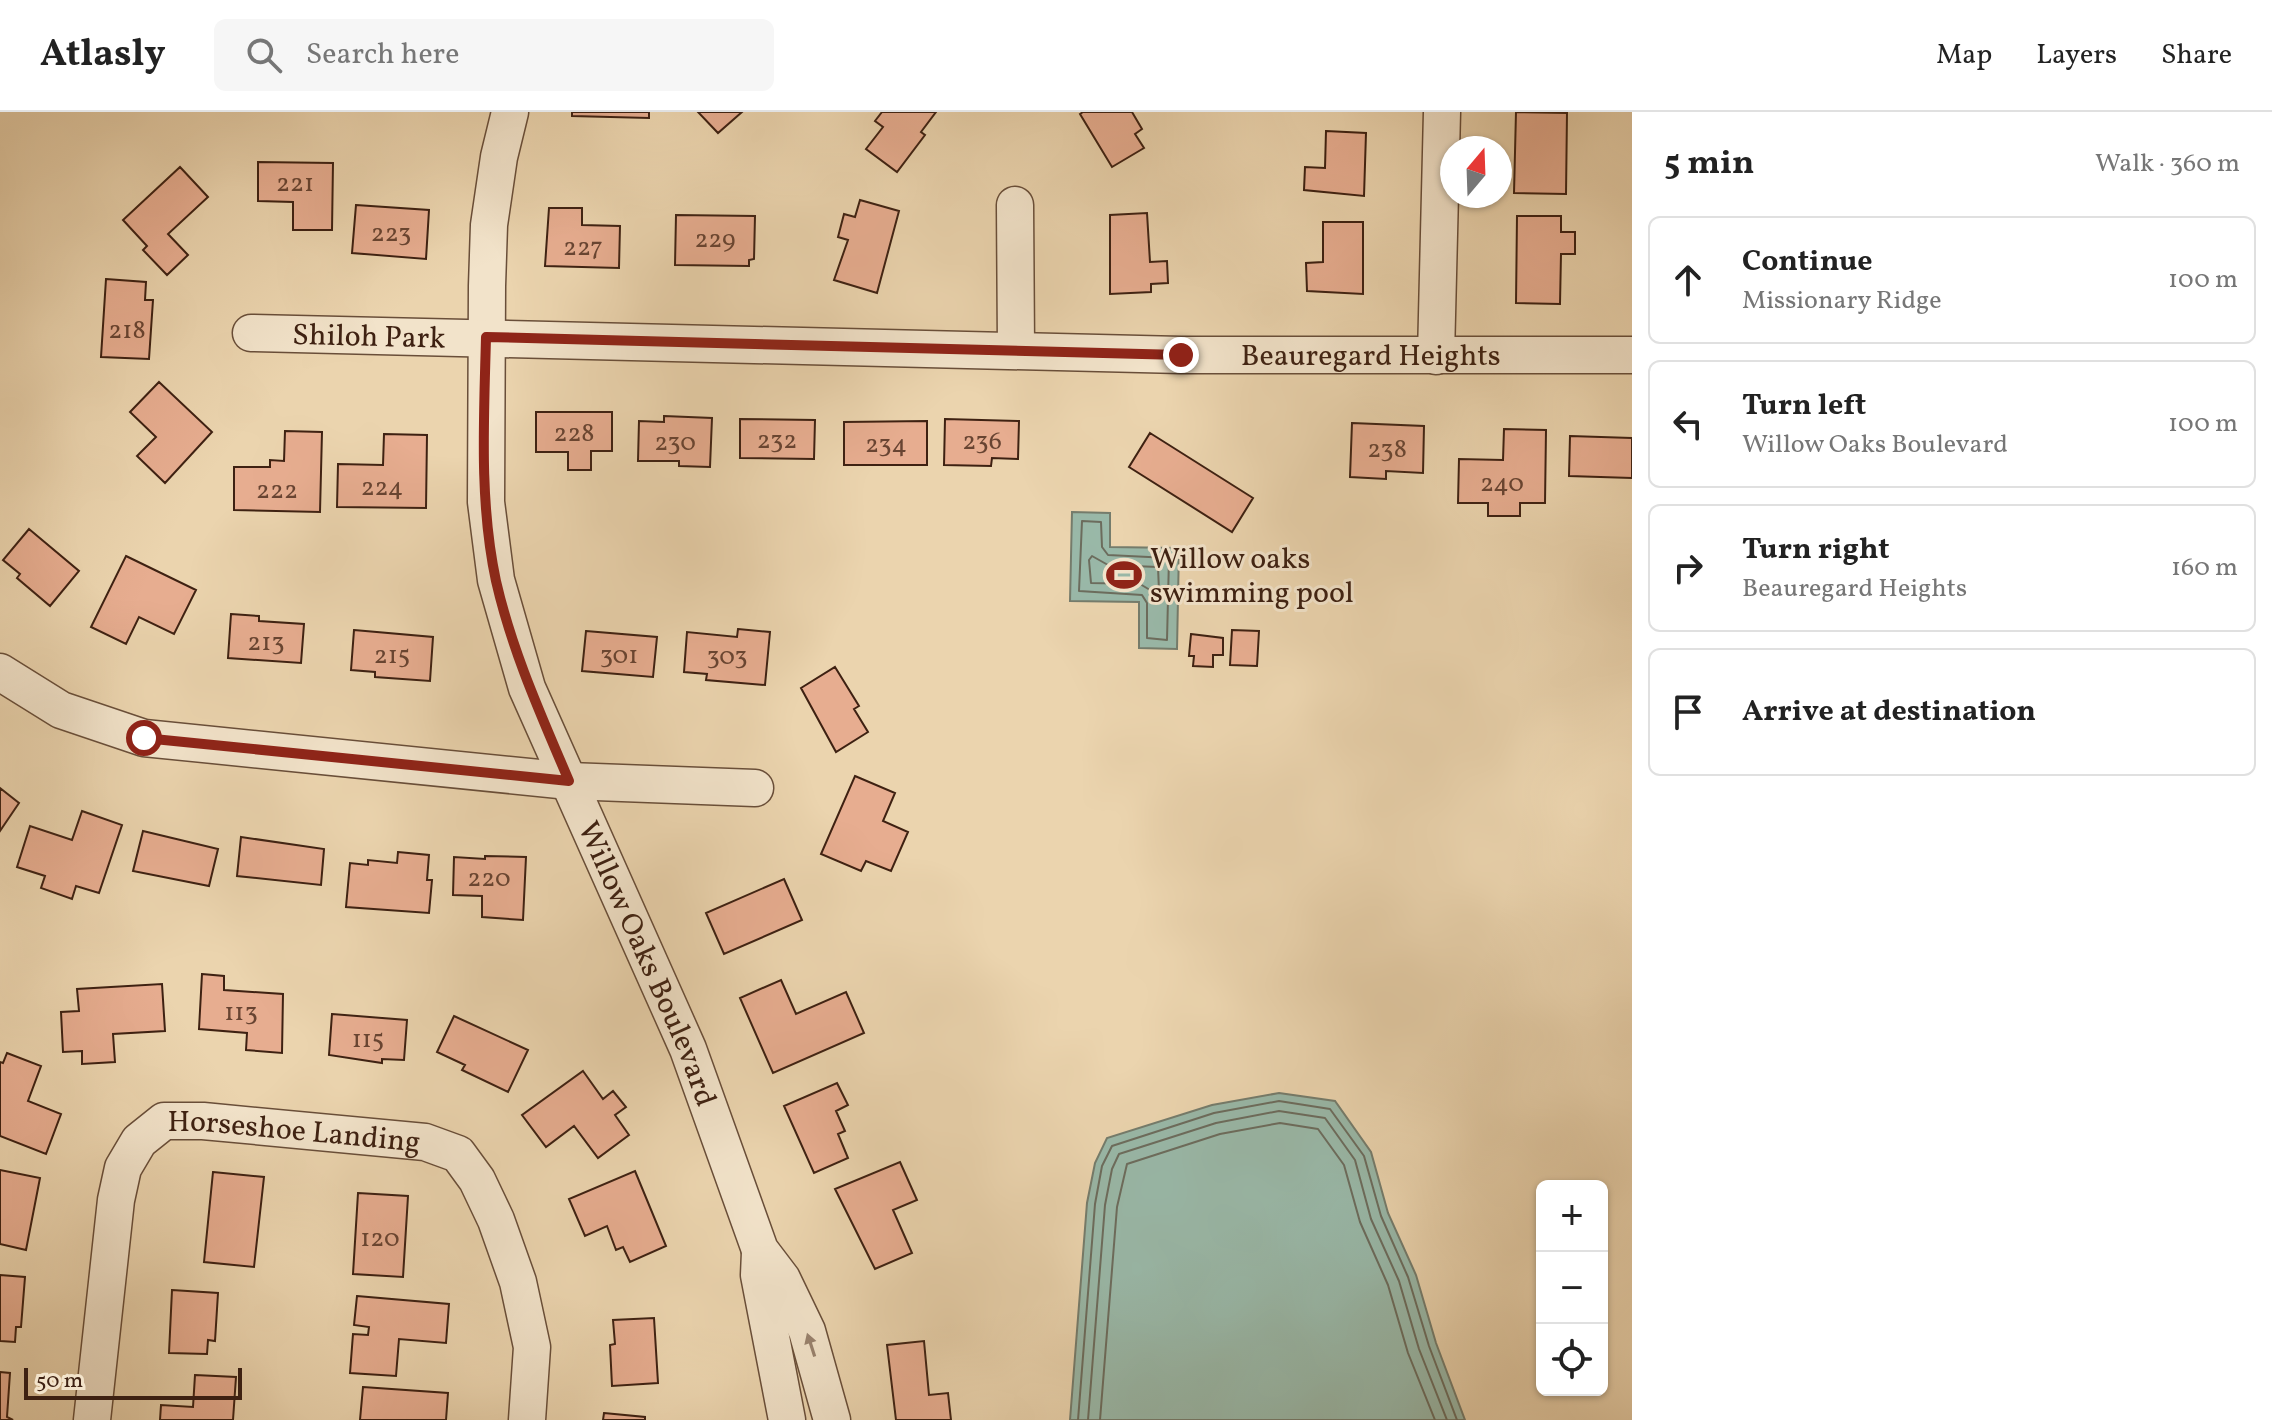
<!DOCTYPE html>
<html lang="en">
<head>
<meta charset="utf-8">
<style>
	body { margin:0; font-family:Vollkorn,serif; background:#f6f6f6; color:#222 }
	.controls { position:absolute; right:24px; bottom:24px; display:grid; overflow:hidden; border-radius:12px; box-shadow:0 2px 6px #0004 }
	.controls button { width:72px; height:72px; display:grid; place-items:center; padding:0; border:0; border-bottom:2px solid #e0e0e0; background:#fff; color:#222; font:40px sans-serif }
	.compass { position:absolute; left:1440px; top:24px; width:72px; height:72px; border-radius:50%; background:#fff; box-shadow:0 2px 6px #0004; rotate:19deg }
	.scale { position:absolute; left:24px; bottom:20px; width:218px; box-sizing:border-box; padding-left:8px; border:4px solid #3e2112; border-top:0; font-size:22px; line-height:28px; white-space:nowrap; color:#3e2112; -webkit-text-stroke:6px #f2e3ca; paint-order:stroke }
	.stop { position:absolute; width:24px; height:24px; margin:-18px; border:6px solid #8f2418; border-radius:50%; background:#fff }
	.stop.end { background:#8f2418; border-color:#fff; box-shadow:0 2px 8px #0008 }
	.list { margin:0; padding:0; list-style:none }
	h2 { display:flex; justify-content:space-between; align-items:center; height:104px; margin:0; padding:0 32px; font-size:34px }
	h2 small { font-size:26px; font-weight:400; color:#767676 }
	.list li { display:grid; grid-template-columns:52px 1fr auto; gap:24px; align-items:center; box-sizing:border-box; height:128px; margin:0 16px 16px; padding:0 16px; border:2px solid #e0e0e0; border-radius:12px }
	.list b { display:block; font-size:30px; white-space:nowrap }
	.list p { margin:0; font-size:26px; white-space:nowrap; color:#767676 }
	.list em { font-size:26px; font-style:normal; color:#767676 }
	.icon { flex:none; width:44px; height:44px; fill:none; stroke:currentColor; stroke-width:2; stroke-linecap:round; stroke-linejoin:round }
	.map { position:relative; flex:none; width:1632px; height:1308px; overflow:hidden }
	header { display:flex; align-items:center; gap:48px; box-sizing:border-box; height:112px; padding:0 40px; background:#fff; border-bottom:2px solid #e0e0e0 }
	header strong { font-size:38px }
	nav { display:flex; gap:44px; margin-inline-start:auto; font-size:28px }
	.search { width:560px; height:72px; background:#f6f6f6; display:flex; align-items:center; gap:20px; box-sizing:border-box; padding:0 28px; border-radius:12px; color:#767676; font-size:30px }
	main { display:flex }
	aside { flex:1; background:#fff }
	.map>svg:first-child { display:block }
	.water { fill:#99b8a8; stroke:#757c6c; stroke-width:2 }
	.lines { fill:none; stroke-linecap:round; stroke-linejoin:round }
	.shore { stroke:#6c6c5d; stroke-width:2 }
	.building { fill:#e7ad90; stroke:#3e2112; stroke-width:2 }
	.minor-casing { stroke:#694e39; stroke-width:39 }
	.minor { stroke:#f2e3ca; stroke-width:36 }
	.oneway { fill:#98826e }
	.route { stroke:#8f2418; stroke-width:10 }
	.labels { text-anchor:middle; stroke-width:6; stroke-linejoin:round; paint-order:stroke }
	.number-label { font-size:26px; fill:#684432 }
	.street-label { font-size:30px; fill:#3e2112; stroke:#f2e3ca }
	.poi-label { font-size:30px; fill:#3e2112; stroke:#f2e3ca; text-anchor:start }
</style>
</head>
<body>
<header>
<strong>Atlasly</strong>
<div class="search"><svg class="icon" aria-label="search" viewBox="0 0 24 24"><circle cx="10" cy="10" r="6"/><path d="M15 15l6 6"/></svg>Search here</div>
<nav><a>Map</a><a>Layers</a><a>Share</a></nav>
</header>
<main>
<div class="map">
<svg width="1632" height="1308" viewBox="0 0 1632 1308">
	<rect width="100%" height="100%" fill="#ebd4ae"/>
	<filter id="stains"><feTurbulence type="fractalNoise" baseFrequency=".0025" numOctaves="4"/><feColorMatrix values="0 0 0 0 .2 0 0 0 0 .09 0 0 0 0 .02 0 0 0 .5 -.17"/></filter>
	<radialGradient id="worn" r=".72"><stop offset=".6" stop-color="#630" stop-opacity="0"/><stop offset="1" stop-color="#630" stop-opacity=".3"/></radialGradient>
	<path class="water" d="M1072 400 1110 401V435L1179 436 1177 537 1139 536V490L1070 489Z
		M1279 981 1335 989 1371 1040 1388 1101 1416 1163 1436 1231 1465 1308H1070L1087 1091 1095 1051 1107 1026 1212 993Z"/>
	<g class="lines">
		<path class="shore" d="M1082 409 1101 410 1102 435 1108 443 1169 446 1167 528 1147 526V491L1142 483 1079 479Z
			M1092 444 1108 453 1158 455 1159 479 1155 481 1140 472 1091 471 1089 448Z
			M1078 1308 1095 1092 1102 1054 1112 1034 1214 1001 1279 989 1330 997 1364 1044 1381 1104 1408 1165 1429 1234 1457 1308
			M1088 1308 1105 1093 1112 1057 1119 1042 1216 1011 1279 999 1325 1006 1355 1048 1371 1107 1399 1169 1419 1237 1447 1308
			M1100 1308 1117 1095 1127 1052 1220 1022 1280 1011 1318 1017 1344 1053 1360 1110 1388 1173 1408 1241 1435 1308"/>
	</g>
	<path class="building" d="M572 0H649V6L572 4Z
		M698 0H742L718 21Z
		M882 0H936L921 20 925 23 897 60 866 37 883 15 875 9Z
		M1083 0H1132L1142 17 1135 22 1144 36 1112 55 1080 2Z
		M1516 0 1567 1 1566 82 1514 81Z
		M1326 19 1366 21 1364 84 1304 78 1305 55 1325 56Z
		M258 50 333 51 332 118H293V90L258 89Z
		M180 55 208 85 168 122 188 143 167 163 143 138 147 134 123 108Z
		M860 88 899 99 877 181 834 168 848 128 838 125 844 102 855 105Z
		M356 93 429 98 426 147 352 141Z
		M549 96H582V113L620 114 619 156 545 154Z
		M1147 101 1150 150 1167 149 1168 171 1151 172V180L1110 182V103Z
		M676 103 755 104 754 147 749 148V154L675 153Z
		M1517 104H1561V120H1575V142H1561L1560 192 1516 191Z
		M1323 110H1363V182L1307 179 1306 151 1323 150Z
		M106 167 146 170 145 188H153L149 247 101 245Z
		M159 270 212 320 165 371 137 344 156 325 130 300Z
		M536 300H612V339H591V358H568V340H536Z
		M664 304 712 306 710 355 679 354V349H638L639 309 664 310Z
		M740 307 815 308 814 347 740 346Z
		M945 307 1019 309 1018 347 992 346 991 354 944 353Z
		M927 309V353H844V310Z
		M1352 311 1424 314 1423 361 1386 359V367L1350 365Z
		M1504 317 1546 318 1545 391H1520V404H1488V391H1458L1459 347 1503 348Z
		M285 319 322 320 320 400 234 398V355H270V348L284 349Z
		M1150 321 1253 386 1232 420 1129 355Z
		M384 322 427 323 426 396 337 395 338 352 383 353Z
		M1570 324 1632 326V366L1569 364Z
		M29 417 79 459 50 494 17 466 20 462 3 448Z
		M126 444 196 478 174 522 139 505 126 532 91 515Z
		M231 502 259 504V509L304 512 301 551 228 546Z
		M738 517 770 520 765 573 706 568 707 562 684 560 687 520 737 525Z
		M354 518 433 525 430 569 375 565V560L351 558Z
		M1232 518 1259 519 1257 554 1230 553Z
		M586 519 657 525 653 565 582 559Z
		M1191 522 1223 526V543H1213V555L1193 554 1194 544H1189Z
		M835 555 859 594 854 597 868 620 836 640 801 576Z
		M855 664 895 681 883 709 908 720 891 759 866 749 861 759 821 742Z
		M0 676 19 691 0 719Z
		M82 699 122 713 99 781 76 774 72 787 41 776 45 764 17 755 30 714 72 728Z
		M143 719 218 737 209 774 133 759Z
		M241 725 324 737 321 773 237 764Z
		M398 740 429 743 427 768H432L429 801 346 795 350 751 368 753V748L397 751Z
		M485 744 526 745 523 808 482 805V784L453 783 454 745 485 747Z
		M784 767 802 808 724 842 706 801Z
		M202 862 224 864V878L283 882 282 941 246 938 247 921 199 917Z
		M781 868 796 902 846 880 864 921 773 961 740 886Z
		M162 872 165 919 113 922 115 950 82 952V939L63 940 61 900 79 899 77 877Z
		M332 902 407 908 404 948 382 947V951L329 943Z
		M454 904 528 938 508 980 462 958 465 953 437 940Z
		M7 941 41 954 28 989 61 1002 46 1042 0 1024V950L3 951Z
		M583 959 603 987 613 979 626 995 615 1003 629 1023 598 1046 574 1014 546 1035 522 1003Z
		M837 971 848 993 836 999 845 1019 838 1022 848 1046 814 1061 784 994Z
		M900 1050 917 1088 893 1098 912 1141 875 1157 835 1077Z
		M0 1058 40 1066 26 1138 0 1132Z
		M635 1059 666 1134 630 1150 623 1135 616 1138 607 1114 585 1124 569 1087Z
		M213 1060 264 1065 254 1155 204 1150Z
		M358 1081 408 1084 403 1165 353 1162Z
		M0 1163 25 1165 21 1215H16L15 1230 0 1229Z
		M172 1178 218 1181 215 1229 208 1228 207 1242 169 1241Z
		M357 1184 449 1192 446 1231 399 1227 396 1264 350 1261 353 1222 368 1223 369 1215 354 1213Z
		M654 1206 658 1271 612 1274 610 1233 615 1232 613 1208Z
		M924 1229 929 1283 948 1281 951 1308H896L887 1233Z
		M0 1260 10 1261 7 1305 13 1308H0Z
		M195 1263 236 1265 233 1308H160L161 1293 193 1295Z
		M363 1275 448 1281 446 1308H360Z
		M604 1301 645 1305V1308H603Z"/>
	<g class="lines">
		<g class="minor-casing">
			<g id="minor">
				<path id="s1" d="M510 0 499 45 489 113 487 174 486 390 496 468 527 576 688 937 760 1138 782 1167 807 1219 832 1308"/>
				<path d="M1015 93 1016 236"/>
				<path id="s2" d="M251 221 1181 243H1632"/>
				<path d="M1436 244 1442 0"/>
				<path d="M0 560 61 598 144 626 569 669 755 676"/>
				<path d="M760 1140 759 1163 787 1308"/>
				<path id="s3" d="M92 1308 116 1088 123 1056 139 1029 164 1009H203L425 1030 458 1042 477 1068 496 1108 518 1170 532 1235 527 1308"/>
			</g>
		</g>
		<use href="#minor" class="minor"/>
	</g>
	<defs><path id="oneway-solid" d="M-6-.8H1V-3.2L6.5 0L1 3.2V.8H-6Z" transform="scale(2)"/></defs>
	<use class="oneway" href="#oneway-solid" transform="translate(811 1233) rotate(-108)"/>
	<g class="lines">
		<path class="route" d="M144 626 569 669C541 603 512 539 496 469 479 390 484 306 486 225L1181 243"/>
	</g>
	<defs>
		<g id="stadium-bare" transform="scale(2.76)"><path d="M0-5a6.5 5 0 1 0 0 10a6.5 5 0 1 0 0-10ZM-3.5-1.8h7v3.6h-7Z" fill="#8f2418" stroke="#f2e3ca" stroke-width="2.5" paint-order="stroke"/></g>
	</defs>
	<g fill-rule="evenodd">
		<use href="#stadium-bare" x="1124" y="463"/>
	</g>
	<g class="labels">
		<g class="number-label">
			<text x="295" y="79">221</text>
			<text x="391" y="129">223</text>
			<text x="715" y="135">229</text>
			<text x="583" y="143">227</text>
			<text x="127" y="226">218</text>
			<text x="574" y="329">228</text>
			<text x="777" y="336">232</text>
			<text x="982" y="337">236</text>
			<text x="675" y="338">230</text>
			<text x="886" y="340">234</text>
			<text x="1387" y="345">238</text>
			<text x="1502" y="379">240</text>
			<text x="382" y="383">224</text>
			<text x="277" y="386">222</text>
			<text x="266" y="538">213</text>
			<text x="392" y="551">215</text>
			<text x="619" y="551">301</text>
			<text x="727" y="552">303</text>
			<text x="489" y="774">220</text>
			<text x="241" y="908">113</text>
			<text x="368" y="935">115</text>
			<text x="380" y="1134">120</text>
		</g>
		<g class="street-label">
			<text dy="10" stroke="none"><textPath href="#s2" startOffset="118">Shiloh Park</textPath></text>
			<text dy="10" stroke="none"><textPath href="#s2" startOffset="1120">Beauregard Heights</textPath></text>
			<text dy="10" stroke="none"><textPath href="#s1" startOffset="884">Willow Oaks Boulevard</textPath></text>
			<text dy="10" stroke="none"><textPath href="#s3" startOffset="448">Horseshoe Landing</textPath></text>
		</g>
		<g class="poi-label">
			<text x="1150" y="456">Willow oaks<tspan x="1150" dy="34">swimming pool</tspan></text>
		</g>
	</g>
	<rect width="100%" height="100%" filter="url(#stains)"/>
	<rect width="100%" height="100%" fill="url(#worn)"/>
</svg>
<div class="controls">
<button>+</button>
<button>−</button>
<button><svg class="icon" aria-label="locate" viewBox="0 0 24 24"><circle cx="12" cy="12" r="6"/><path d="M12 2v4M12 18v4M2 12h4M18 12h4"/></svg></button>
</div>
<svg class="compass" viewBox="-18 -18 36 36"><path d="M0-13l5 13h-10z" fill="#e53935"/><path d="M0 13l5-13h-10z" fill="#767676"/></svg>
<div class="scale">50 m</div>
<div class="stop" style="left:144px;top:626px"></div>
<div class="stop end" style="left:1181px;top:243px"></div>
</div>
<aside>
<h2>5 min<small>Walk · 360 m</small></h2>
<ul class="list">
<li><svg class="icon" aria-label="ahead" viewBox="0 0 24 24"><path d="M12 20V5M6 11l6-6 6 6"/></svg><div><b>Continue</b><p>Missionary Ridge</p></div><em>100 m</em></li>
<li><svg class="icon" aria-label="left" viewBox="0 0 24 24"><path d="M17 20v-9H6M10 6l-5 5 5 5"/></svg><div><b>Turn left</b><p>Willow Oaks Boulevard</p></div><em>100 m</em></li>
<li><svg class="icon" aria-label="right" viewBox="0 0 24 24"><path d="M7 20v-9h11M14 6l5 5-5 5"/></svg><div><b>Turn right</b><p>Beauregard Heights</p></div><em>160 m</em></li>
<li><svg class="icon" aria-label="arrive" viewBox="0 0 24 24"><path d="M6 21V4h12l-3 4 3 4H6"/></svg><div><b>Arrive at destination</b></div></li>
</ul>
</aside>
</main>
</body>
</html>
